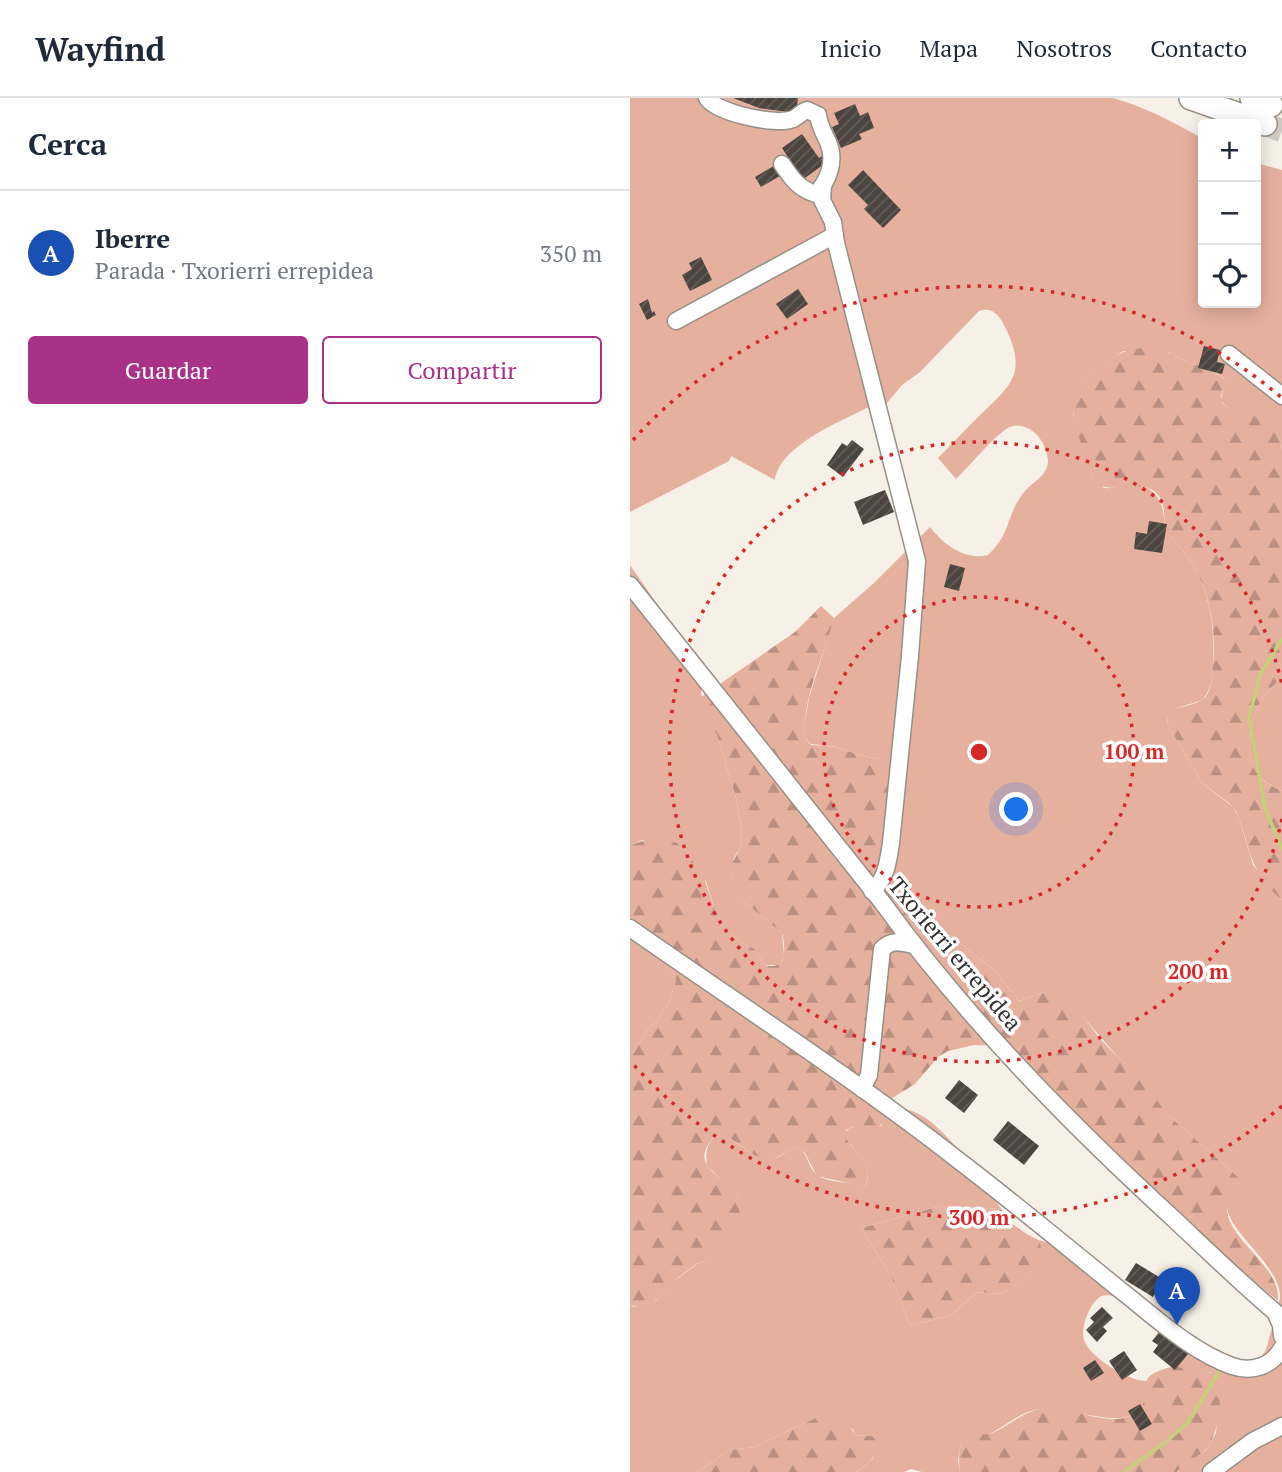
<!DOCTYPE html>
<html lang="es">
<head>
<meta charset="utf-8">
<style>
	body { margin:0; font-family:"PT Serif",serif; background:#f2f2f3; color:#1f2937 }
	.controls { position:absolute; right:21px; top:21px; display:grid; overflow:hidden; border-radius:7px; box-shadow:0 4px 18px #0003 }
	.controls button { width:63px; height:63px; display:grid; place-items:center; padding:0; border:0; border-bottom:2px solid #e0e1e3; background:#fff; color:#1f2937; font:35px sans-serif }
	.you { position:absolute; left:387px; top:712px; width:24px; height:24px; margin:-18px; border:5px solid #fff; border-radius:50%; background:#1a73e8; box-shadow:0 0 0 10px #1a73e833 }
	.badge { display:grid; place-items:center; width:46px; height:46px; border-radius:50%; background:#a93289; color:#fff; font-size:23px; font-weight:700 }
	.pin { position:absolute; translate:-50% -58px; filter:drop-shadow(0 2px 4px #0008) }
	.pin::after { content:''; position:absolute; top:37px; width:24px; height:21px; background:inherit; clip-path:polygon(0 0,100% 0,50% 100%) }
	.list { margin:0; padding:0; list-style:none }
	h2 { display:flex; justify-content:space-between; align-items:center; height:91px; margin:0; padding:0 28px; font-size:30px }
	h2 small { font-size:23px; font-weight:400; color:#747a83 }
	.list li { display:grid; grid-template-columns:46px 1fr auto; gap:21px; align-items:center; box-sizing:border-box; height:126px; padding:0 28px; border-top:2px solid #e0e1e3 }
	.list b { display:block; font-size:26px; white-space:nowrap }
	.list p { margin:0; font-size:23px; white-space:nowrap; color:#747a83 }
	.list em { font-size:23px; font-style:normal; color:#747a83 }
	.actions { display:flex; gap:14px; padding:21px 28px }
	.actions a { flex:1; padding:16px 0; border:2px solid #a93289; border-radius:7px; text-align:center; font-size:24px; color:#a93289 }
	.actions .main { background:#a93289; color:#fff }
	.icon { flex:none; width:38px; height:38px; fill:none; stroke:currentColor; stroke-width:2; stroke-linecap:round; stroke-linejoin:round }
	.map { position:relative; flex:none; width:652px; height:1374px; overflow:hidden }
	header { display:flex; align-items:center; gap:42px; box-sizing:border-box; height:98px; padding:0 35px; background:#fff; border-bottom:2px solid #e0e1e3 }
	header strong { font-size:33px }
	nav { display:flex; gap:38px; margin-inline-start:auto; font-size:24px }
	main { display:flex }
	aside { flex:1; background:#fff }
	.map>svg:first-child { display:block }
	.green { fill:#e6b09f }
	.forest { fill:url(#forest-firs) }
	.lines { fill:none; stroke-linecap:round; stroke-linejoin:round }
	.stream { stroke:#c5d078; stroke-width:3.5 }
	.building { fill:url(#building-hatch) }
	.highway-tunnel { stroke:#d0c9c2; stroke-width:23; stroke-dasharray:23 11; stroke-linecap:butt }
	.minor-casing { stroke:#969087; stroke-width:19 }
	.highway-casing { stroke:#969087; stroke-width:26 }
	.minor { stroke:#fff; stroke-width:16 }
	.highway { stroke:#fff; stroke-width:23 }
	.ring { fill:none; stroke:#d62828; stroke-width:3.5; stroke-dasharray:3.5 7 }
	.labels { text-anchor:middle; stroke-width:7; stroke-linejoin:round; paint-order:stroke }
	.street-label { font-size:23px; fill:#322f2c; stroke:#fefefe }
	.centre { fill:#d62828; stroke:#fefefe; stroke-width:3.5 }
	.ring-label { font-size:21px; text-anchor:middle; font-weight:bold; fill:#d62828; stroke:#fefefe; stroke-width:7; stroke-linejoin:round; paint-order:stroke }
</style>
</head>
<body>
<header>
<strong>Wayfind</strong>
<nav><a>Inicio</a><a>Mapa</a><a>Nosotros</a><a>Contacto</a></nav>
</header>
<main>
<aside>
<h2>Cerca<small></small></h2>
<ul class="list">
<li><span class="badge" style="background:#1a4fb4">A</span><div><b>Iberre</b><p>Parada · Txorierri errepidea</p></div><em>350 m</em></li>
</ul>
<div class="actions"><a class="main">Guardar</a><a>Compartir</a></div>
</aside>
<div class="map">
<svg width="652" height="1374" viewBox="0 0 652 1374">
	<defs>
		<pattern id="forest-firs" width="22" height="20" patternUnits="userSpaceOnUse" patternTransform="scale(1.75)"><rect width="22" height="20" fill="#e6b09f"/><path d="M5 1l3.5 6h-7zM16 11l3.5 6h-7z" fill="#bb9082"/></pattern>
		<pattern id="building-hatch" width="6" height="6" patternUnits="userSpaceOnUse" patternTransform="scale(1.75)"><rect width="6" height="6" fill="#4c443e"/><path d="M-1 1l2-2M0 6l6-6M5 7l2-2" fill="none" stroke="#645d58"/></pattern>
	</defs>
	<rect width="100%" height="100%" fill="#f7f0e7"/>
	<path class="green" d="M0 0H483C515 9 544 24 573 41V205H626V65L652 72V351C645 306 612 328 591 303L595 281 571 267 561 266 538 254 493 253 457 279 444 295 443 316 462 376 474 390C484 391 493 387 503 387 529 387 536 411 534 433 572 465 586 512 583 560 583 574 583 589 573 601 560 609 537 606 537 626L572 685 603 709 609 720 623 767 652 802V1374H548L551 1368 576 1352 586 1335 589 1301 581 1274 555 1272 547 1269 557 1256 556 1238C579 1245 604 1266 629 1262L636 1252 650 1200C652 1164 583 1127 599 1096 601 1091 606 1087 609 1083L606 1077 538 1017 454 920 415 894 389 903 364 872 316 834 289 806 271 793 263 771 250 661 228 657 208 649 181 646 175 640 174 630 179 600 204 520 244 485 300 429C313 446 335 463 358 457 382 434 376 418 392 397 400 384 416 381 418 364 418 354 412 341 405 335 398 329 388 325 380 329 367 334 339 369 326 381L308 360C321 347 334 333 347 320 381 287 399 276 374 227 368 216 362 209 349 213L290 274 272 287 251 312 239 309C211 323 149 348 145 382L101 358 99 363 0 414Z
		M0 467 72 571 71 596 88 640 106 700 112 734 111 748 104 760 102 779 113 803 152 835 154 858 149 867H135L125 851 108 842 97 832 85 812 76 783 13 742 0 747Z
		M652 580V693C642 688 632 683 626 674 613 654 620 618 633 600 638 592 645 586 652 580Z
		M0 840 39 867 46 882 40 902 27 923 17 932 0 960Z
		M255 1005C270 1009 284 1012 297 1021 321 1038 356 1085 371 1111L310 1108 231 1130 261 1178 280 1227 320 1218 347 1194 371 1196 416 1167 409 1142 434 1150 494 1200C488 1199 479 1196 472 1198 460 1203 450 1230 454 1242 459 1259 499 1283 516 1283 525 1351 437 1303 404 1312 388 1316 376 1328 361 1335 352 1340 341 1342 331 1345L328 1362 330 1374H292L281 1371 274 1374H227L243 1360 242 1338 225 1337 223 1331 183 1321 125 1349 99 1352 68 1374H0V1206L4 1209 26 1203 43 1184 67 1166 83 1159 110 1111 108 1097 77 1068C75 1055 77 1038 93 1037 111 1044 126 1067 148 1059 155 1056 159 1050 167 1049 179 1055 177 1068 186 1076 199 1086 220 1083 235 1089 247 1064 219 1054 215 1035 223 1023 239 1032 251 1028L255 1020Z"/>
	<path class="forest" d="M512 250 538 254 561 266 571 267 596 282 591 298 592 305C618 327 645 306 652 351V580C645 586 638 592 633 600 619 620 612 658 629 678 635 685 644 689 652 693V802C617 771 622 752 606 713L599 705 572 685 537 626 538 617 541 613C551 607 568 608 576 598 582 590 582 577 583 567 588 516 573 466 534 433 540 362 488 402 466 385 458 367 438 314 443 297 447 284 460 277 469 270 484 259 493 251 512 250Z
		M191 508 204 520C194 559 172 599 175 640L181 647 208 649 228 657 250 661 258 665 261 670 263 771 271 793 289 806 316 834 364 872 389 903 415 894 422 895 435 903 454 920 472 943 514 986 538 1017 606 1077 610 1083C565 1130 652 1158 648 1203L606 1169 573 1137 529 1099 486 1055 437 1013 378 948 344 947 318 953 308 959 285 986 256 1004 255 1022 249 1029H223L216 1032C213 1053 248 1059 235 1089L187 1078 175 1055 167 1049C156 1051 148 1063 136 1061 116 1059 104 1033 84 1039 53 1074 107 1079 110 1104 112 1119 96 1142 88 1154 83 1162 73 1162 65 1167 56 1173 47 1180 40 1188 28 1200 18 1216 0 1206V960L17 932 27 923 40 902 46 882 39 867 0 840V747L26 739 47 745 72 774 85 812 97 832 108 842 125 851 135 867C157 873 156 850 152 835L113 803 103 785 101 768 111 748 112 734 106 700 88 640 71 599 165 534Z
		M310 1108 371 1111C381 1127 392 1134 409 1142L417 1167 371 1196 347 1194 320 1218 280 1227 261 1178 231 1130Z
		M546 1268C558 1274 572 1270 584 1276 595 1291 589 1335 577 1350 568 1360 555 1363 547 1374H330C328 1359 329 1348 335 1334 344 1335 355 1338 362 1335 383 1326 397 1309 421 1310 449 1311 494 1336 513 1307 516 1299 515 1292 516 1284 519 1274 537 1270 546 1268Z
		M193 1318C208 1319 219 1323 225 1337L242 1338 248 1344C249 1358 237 1365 227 1374H68L99 1352 125 1349 183 1321Z"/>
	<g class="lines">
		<path class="stream" d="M652 541 630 577 619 620 635 710 652 751
			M494 1374 537 1343 557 1325 589 1274"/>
	</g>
	<path class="building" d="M103 0H168L166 15 129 10Z
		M225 6 230 18 238 14 244 30 229 36 232 41 211 50 202 29 209 26 204 15Z
		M172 36 189 60 192 58 197 64 168 85 154 65 159 61 152 50Z
		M147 66 153 76 131 89 125 79Z
		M233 72 271 112 253 130 234 111 238 107 218 87Z
		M71 159 82 182 60 193 52 177 62 171 59 165Z
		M168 191 178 206 157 221 146 206Z
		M18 201 22 215 24 213 26 217 17 222 9 206Z
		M574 248 590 252 587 264 595 266 592 276 568 270Z
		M222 342 234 351 213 379 197 367 212 345 217 348Z
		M255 392 264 414 233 427 224 404Z
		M519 423 537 426 532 455 504 451 506 434 517 436Z
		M320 466 335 470 329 493 314 489Z
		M329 982 348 997 334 1015 315 1000Z
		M378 1023 409 1048 394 1067 363 1042Z
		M506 1165 534 1182 523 1199 495 1182Z
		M472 1209 483 1220 473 1229 477 1233 467 1244 456 1232 464 1224 460 1220Z
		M530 1233 558 1256 545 1272 523 1254 528 1247 522 1243Z
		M494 1253 507 1272 492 1282 479 1263Z
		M465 1262 474 1275 461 1283 453 1270Z
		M510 1306 522 1326 510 1333 498 1313Z"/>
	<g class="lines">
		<path class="highway-tunnel" d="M635 26 652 33"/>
		<g class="minor-casing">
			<path id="minor" d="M77 0C87 15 146 28 163 21 168 19 171 14 177 12L188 17C189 27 194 35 198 44 206 62 199 82 186 96 169 91 162 81 152 66
				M193 88 192 102 203 124 206 145 287 463 280 558 261 745C258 763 257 780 242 793
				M46 223 205 137
				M599 256 652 298
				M0 487 252 804C337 921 440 1026 546 1123 581 1156 615 1189 652 1220
				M0 830C110 907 223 980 328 1062 383 1104 436 1148 489 1191 524 1218 560 1253 602 1268 622 1275 642 1268 652 1250
				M232 991 239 977 252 851C262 841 270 844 283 847
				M645 1214 651 1227 652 1238
				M581 1374 623 1343 652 1328"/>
		</g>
		<g class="highway-casing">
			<path id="highway" d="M561 0 635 26
				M622 0 641 7"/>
		</g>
		<use href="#minor" class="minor"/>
		<use href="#highway" class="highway"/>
	</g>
	<g class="ring">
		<circle cx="349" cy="654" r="155"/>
		<path d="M652 721A310 310 0 1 1 652 587"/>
		<path d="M652 1008A466 466 0 0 1 3 966M3 342A466 466 0 0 1 652 300"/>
	</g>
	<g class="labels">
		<g class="street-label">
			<text transform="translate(325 856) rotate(50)" y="8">Txorierri errepidea</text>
		</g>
	</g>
	<circle cx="349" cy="654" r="10" class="centre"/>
	<g class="ring-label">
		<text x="504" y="661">100 m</text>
		<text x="568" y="881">200 m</text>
		<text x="349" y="1127">300 m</text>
	</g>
</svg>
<div class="controls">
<button>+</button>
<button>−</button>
<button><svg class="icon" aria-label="locate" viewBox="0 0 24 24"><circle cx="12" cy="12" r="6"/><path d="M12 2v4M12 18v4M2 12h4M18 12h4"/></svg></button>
</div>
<div class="you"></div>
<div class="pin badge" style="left:547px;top:1227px;background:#1a4fb4">A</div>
</div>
</main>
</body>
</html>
